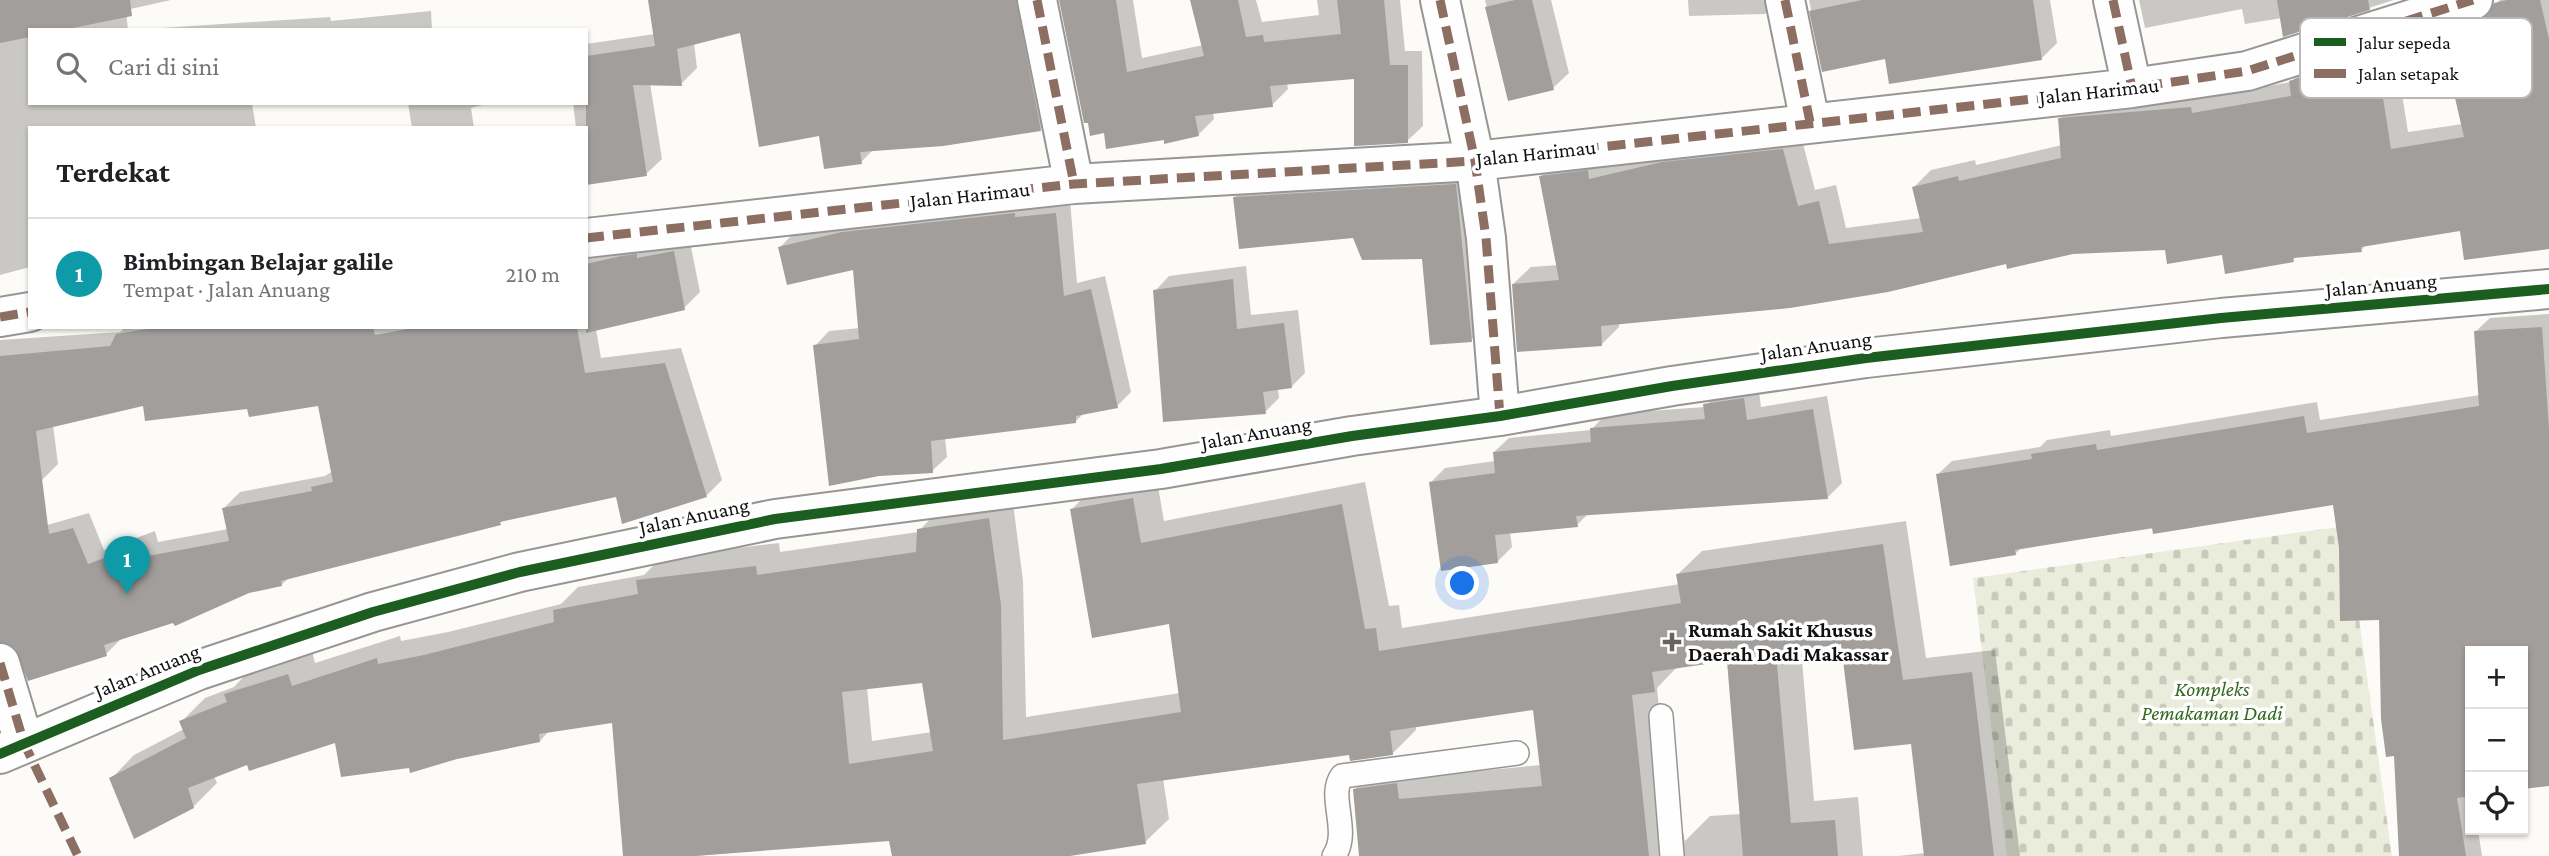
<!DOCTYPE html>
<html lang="id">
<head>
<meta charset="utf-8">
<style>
	body { margin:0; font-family:"Crimson Pro",serif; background:#f6f6f6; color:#202124 }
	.controls { position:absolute; right:21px; bottom:21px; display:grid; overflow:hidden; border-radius:0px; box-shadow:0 2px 5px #0004 }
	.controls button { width:63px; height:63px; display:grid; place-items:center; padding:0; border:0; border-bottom:2px solid #e0e0e0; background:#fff; color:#202124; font:35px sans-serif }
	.you { position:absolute; left:1463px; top:584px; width:24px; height:24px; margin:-18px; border:5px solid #fff; border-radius:50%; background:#1a73e8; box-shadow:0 0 0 10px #1a73e833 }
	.badge { display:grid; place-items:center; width:46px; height:46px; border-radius:50%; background:#646362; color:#fff; font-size:23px; font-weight:700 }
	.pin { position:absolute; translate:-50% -58px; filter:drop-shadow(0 2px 4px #0008) }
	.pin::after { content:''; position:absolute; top:37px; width:24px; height:21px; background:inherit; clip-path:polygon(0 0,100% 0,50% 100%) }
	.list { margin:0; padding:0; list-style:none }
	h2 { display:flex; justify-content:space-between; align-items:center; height:91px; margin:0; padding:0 28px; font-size:30px }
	h2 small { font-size:23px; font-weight:400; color:#757577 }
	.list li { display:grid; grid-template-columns:46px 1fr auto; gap:21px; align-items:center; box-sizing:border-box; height:112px; padding:0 28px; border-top:2px solid #e0e0e0 }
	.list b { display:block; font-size:26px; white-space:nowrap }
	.list p { margin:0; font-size:23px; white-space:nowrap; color:#757577 }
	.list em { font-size:23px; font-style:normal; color:#757577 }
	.icon { flex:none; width:38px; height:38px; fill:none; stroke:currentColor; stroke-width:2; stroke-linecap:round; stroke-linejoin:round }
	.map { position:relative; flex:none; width:2549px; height:856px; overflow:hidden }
	.search { position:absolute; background:#fff; box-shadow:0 2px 5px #0004; left:28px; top:28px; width:560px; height:77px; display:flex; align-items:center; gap:18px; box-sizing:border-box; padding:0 24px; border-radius:0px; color:#757577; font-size:26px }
	.panel { position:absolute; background:#fff; box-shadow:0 2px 5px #0004; left:28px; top:126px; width:560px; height:203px; border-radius:0px }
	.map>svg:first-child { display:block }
	.cemetery { fill:url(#cemetery-stones) }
	.shadow { fill:#0003; fill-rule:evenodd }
	.building { fill:#a19e9c; fill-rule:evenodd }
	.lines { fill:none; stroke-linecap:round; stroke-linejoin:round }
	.service-casing { stroke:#979695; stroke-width:26 }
	.minor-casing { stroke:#979695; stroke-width:42 }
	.service { stroke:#fffefe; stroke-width:23 }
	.minor { stroke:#fffefe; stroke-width:38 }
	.quiet { stroke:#8d6e63; stroke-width:9; stroke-dasharray:18 9; stroke-linecap:butt }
	.cycleway-casing { stroke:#fff; stroke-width:15 }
	.cycleway { stroke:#1b5e20; stroke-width:10 }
	.poi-dot { fill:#646362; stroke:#fff; stroke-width:2.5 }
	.labels { text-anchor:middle; stroke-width:7; stroke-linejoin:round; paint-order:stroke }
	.street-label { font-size:21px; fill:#111; stroke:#fff }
	.poi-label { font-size:21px; font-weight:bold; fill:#111; stroke:#fff; text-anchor:start }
	.park-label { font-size:21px; font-style:italic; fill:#336821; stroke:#fff }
	.key { fill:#fff; stroke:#b8b8b8; stroke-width:2 }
	.key-label { font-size:19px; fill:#111 }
</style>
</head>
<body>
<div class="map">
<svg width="2549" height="856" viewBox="0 0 2549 856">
	<defs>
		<pattern id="cemetery-stones" width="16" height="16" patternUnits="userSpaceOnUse" patternTransform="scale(1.75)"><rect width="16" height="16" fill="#eaeddc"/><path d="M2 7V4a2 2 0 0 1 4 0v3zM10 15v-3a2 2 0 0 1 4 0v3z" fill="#c8cabc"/></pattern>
	</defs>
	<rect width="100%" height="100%" fill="#fdfbf7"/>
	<path class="cemetery" d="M2346 526 2392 856H2007L1973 578Z"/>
	<path class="shadow" d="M0 0H171L126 10 128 30H30V103H252L256 128H30V267L0 275Z
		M650 0H1033L1056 114 1040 130 874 149 861 162 820 134 742 31 694 43 697 68 681 84 650 83 662 159 646 174 586 128H576L573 103H586V44L655 34Z
		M1061 0H1133L1142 58 1203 45 1192 0H1256L1262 22 1319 15 1317 0H1400L1405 51H1422L1423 126 1407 141 1355 77 1287 83 1288 89 1272 105 1213 112 1214 119 1198 135 1165 138 1105 131Z
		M1485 0H1551L1569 73 1553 88 1509 99Z
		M1688 0H1779L1765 14 1689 16Z
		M1809 0H2050L2057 43 2041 59 1887 57 1823 69Z
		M2139 0H2394L2284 35 2282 18 2245 24 2242 9 2145 28Z
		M2500 0H2549V247L2462 229 2367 244 2361 250 2297 256 2293 260 2166 248 2073 253 1619 322V327L1602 344 1513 284 1531 267 1558 265 1540 177 1558 159 1800 132 1815 190 1836 185 1846 228 1921 218 1913 188 1931 170 1975 160 1976 165 2062 145 2060 119 2077 102 2208 91 2209 97 2291 82 2308 64 2393 37 2408 132 2463 124 2442 34 2459 17 2495 5Z
		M431 11 432 30H131L330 17 331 21Z
		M408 103H490L471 108 474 128H412Z
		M1469 171 1485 326 1471 340 1424 258 1235 197 1248 184Z
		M1070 200 1077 283 1105 276 1131 392 1117 406 1084 413 1076 421 945 438 947 457 932 471 815 346 829 331 860 328 854 268 780 247 794 233Z
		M689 237 700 292 684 308 596 329 601 358 681 348 722 480 706 496 618 495 504 519 500 523 289 578 281 585 248 592 122 638 106 654 17 646 0 640 2 538 89 513 104 550 155 531 158 542 228 529 224 508 240 492 325 476 333 471 319 404 249 407 145 403 53 425 58 464 42 480 0 485V340L120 332 125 327H586V252Z
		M1246 266 1251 315 1298 310 1305 373 1291 387 1278 388 1279 398 1265 412 1155 291 1169 276Z
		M2549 314V624L2456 638 2457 656H2470V830H2478L2482 856H2401L2396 754 2380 619 2341 548 2334 503 2022 547 2015 554 1937 475 1952 461 2040 447 2047 440 2110 430 2111 436 2317 402 2320 420 2480 395 2475 332 2490 318Z
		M1758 384 1761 407 1827 396 1842 483 1827 498 1588 514 1577 525 1510 532 1512 547 1497 562 1431 482 1445 468 1495 461 1494 452 1509 438 1591 430 1606 414 1705 407 1719 390Z
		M1156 475 1164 521 1365 482 1389 606 1399 605 1402 628 1680 584 1678 574 1702 551 1906 521 1926 658 1995 650 2020 856H1898L1926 853 1913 742 1842 642 1801 648 1814 801 1858 797 1863 856H1361L1355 789 1378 766 1423 776 1541 765 1535 708 1416 725V730L1393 753H1351L1163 778 1169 819 1145 842 1059 856H894L891 839 696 856H625L613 721 549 731 540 741 411 766 337 740 248 762 214 776 217 783 193 807 111 779 134 755 184 729 181 722 205 698 234 687 249 671 312 651 315 663 400 636 401 641 448 632 561 604 578 587 644 575 662 557 779 543 780 552 918 532 942 506 1012 495 1023 581 1026 717 1180 693 1170 622 1072 509 1095 486ZM1728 659 1741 814 1710 816 1685 841 1680 819 1670 820 1657 688 1678 666ZM923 681 932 732 872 741 867 687Z
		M2523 657H2549V784L2523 787Z"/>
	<path class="building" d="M0 0H130L132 16 63 30H30V37L0 43Z
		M648 0H1016L1041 131 943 146 860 152 862 164 824 169 819 136 759 147 740 33 677 49 682 86 633 85 647 176 586 185V56L655 46Z
		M1059 0H1116L1127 72 1204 56 1190 0H1238L1246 37 1263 35 1264 42 1341 34 1337 0H1384L1390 65H1408V143L1354 146V79L1270 86 1273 107 1195 116 1199 136 1164 144V140L1106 149 1104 133 1090 136 1088 123H1084Z
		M1515 0H1532L1554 90 1508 101 1485 7Z
		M1862 0H2033L2042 60 1889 84 1885 59 1822 72 1809 11Z
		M2277 0H2368L2370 10 2283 37Z
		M2507 0H2540L2549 39V249L2464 260 2460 231 2361 247 2362 252 2293 258 2294 262 2225 274 2222 255 2167 264 2165 250 2073 254 2007 269 2006 264 1888 292 1790 308 1601 326 1602 346 1517 352 1512 284 1559 280 1539 176 1588 170 1589 179 1662 162 1783 149 1798 206 1819 201 1829 244 1923 232 1912 187 1958 176 1959 181 2061 158 2058 118 2191 107 2192 113 2291 96 2289 81 2376 53 2391 149 2464 137 2440 33 2480 21 2489 14 2494 3Z
		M1456 184 1472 342 1430 345 1422 259 1362 260 1353 238 1239 249 1233 197Z
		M1015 213V217L1056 213 1064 296 1091 289 1118 408 1076 416V423L931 441 933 473 879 476 829 486 813 345 859 339 853 270 787 285 778 247 842 232Z
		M674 251 685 310 586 333V264L621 256 637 254V258Z
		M1233 279 1237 329 1284 323 1292 388 1263 392 1266 414 1163 422 1153 290Z
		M161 327H373L375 335 419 327H577L585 373 665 363 707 497 622 524 616 497 500 522 501 525 281 581 282 586 249 593 175 626 173 623 104 645 107 656 28 681 15 648 0 642V356L110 346 116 334ZM143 406 145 421 247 409 249 417 318 406 333 482 311 487 312 491 222 508 229 541 142 557 139 545 88 564 73 528 49 534 36 431Z
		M2542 327 2549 429V786L2523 789V651H2470V796L2457 798 2466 856H2399L2394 756 2386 757 2381 719 2379 620 2340 621 2339 548 2333 505 2153 534 2152 528 2015 550 2016 555 1950 566 1936 474 2032 459 2031 454 2096 444 2097 450 2304 416 2307 433 2479 406 2474 331Z
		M1744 398 1747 420 1813 409 1828 499 1576 516 1578 527 1495 535 1498 563 1441 571 1429 482 1495 473 1493 452 1591 442 1590 428 1705 419 1703 404Z
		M1133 498 1141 543 1342 504 1365 629 1376 628 1379 651 1681 603 1676 574 1883 544 1903 680 1972 672 1994 856H1924L1911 744 1854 750 1841 644 1776 654 1791 823 1835 820 1838 856H1743L1727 661 1652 672 1655 692 1632 695 1649 856H1359L1353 789 1397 783 1399 799 1542 786 1533 710 1390 731 1393 755 1350 761 1349 755 1137 784 1146 844 1070 856H892L889 841 695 856H623L612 723 539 734 540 742 457 759 410 773 409 768 341 777 335 743 249 771 247 765 188 788 194 808 134 839 109 778 186 738 179 721 227 702 224 694 288 674 292 686 377 658 378 664 424 655 554 622 553 610 638 594 636 580 756 566 757 575 916 552 917 529 989 518 1001 605 1003 740 1181 712 1169 624 1092 638 1070 509ZM922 683 933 751 849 764 842 692Z"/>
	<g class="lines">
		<g class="service-casing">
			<path id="service" d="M1661 716 1672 856
				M1334 856C1351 831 1327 796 1342 776L1517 753"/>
		</g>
		<g class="minor-casing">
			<path id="minor" d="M1037 0 1074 184
				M1440 0 1475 161 1486 238 1500 416
				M1785 0 1810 122
				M2113 0 2132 88
				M586 238 1074 184 1475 161 2132 88 2247 71 2473 0
				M0 317 30 312
				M0 663 24 743
				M0 754 199 670 373 612 520 572 775 519 1161 469 1352 436 1500 416 1672 386 1866 358 2221 318 2549 289"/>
		</g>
		<use href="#service" class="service"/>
		<use href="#minor" class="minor"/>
		<path class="quiet" d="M1037 0 1074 184
			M1440 0 1475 161 1486 238 1500 416
			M1785 0 1810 122
			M2113 0 2132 88
			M586 238 1074 184 1475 161 2132 88 2247 71 2473 0
			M0 317 30 312
			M0 663 24 743 78 856"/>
		<g class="cycleway-casing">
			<path id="cycleway" d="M0 754 199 670 373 612 520 572 775 519 1161 469 1352 436 1500 416 1672 386 1866 358 2221 318 2549 289"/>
		</g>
		<use href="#cycleway" class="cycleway"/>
	</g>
	<path class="poi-dot" d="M1668.5 631.5h7v7h7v7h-7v7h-7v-7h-7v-7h7z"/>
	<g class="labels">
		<g class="street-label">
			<text transform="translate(2099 91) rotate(-6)" y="7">Jalan Harimau</text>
			<text transform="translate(1536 153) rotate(-6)" y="7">Jalan Harimau</text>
			<text transform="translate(970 195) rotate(-6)" y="7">Jalan Harimau</text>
			<text transform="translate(2381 285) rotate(-5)" y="7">Jalan Anuang</text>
			<text transform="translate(1816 346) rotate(-8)" y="7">Jalan Anuang</text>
			<text transform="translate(1256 433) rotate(-10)" y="7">Jalan Anuang</text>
			<text transform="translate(694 516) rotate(-12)" y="7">Jalan Anuang</text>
			<text transform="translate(147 671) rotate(-22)" y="7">Jalan Anuang</text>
		</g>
		<g class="poi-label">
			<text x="1688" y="637">Rumah Sakit Khusus<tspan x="1688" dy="24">Daerah Dadi Makassar</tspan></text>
		</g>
		<g class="park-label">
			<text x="2212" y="696">Kompleks<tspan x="2212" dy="24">Pemakaman Dadi</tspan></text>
		</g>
	</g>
	<rect x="2300" y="18" width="232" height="80" rx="10" class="key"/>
	<rect x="2314" y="38" width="32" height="8" fill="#1b5e20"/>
	<rect x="2314" y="69" width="32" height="9" fill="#8d6e63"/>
	<g class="key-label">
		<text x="2358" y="49">Jalur sepeda</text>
		<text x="2358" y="80">Jalan setapak</text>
	</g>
</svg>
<div class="controls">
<button>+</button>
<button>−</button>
<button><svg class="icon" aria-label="locate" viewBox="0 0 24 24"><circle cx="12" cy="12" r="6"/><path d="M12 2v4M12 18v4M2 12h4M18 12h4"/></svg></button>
</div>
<div class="you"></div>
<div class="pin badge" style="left:127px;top:594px;background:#0f9aa8">1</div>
<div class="search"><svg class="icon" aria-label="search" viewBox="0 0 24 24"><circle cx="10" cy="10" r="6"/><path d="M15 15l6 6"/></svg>Cari di sini</div>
<section class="panel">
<h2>Terdekat<small></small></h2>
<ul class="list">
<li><span class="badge" style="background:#0f9aa8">1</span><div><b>Bimbingan Belajar galile</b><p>Tempat · Jalan Anuang</p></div><em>210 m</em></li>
</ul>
</section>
</div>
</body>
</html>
